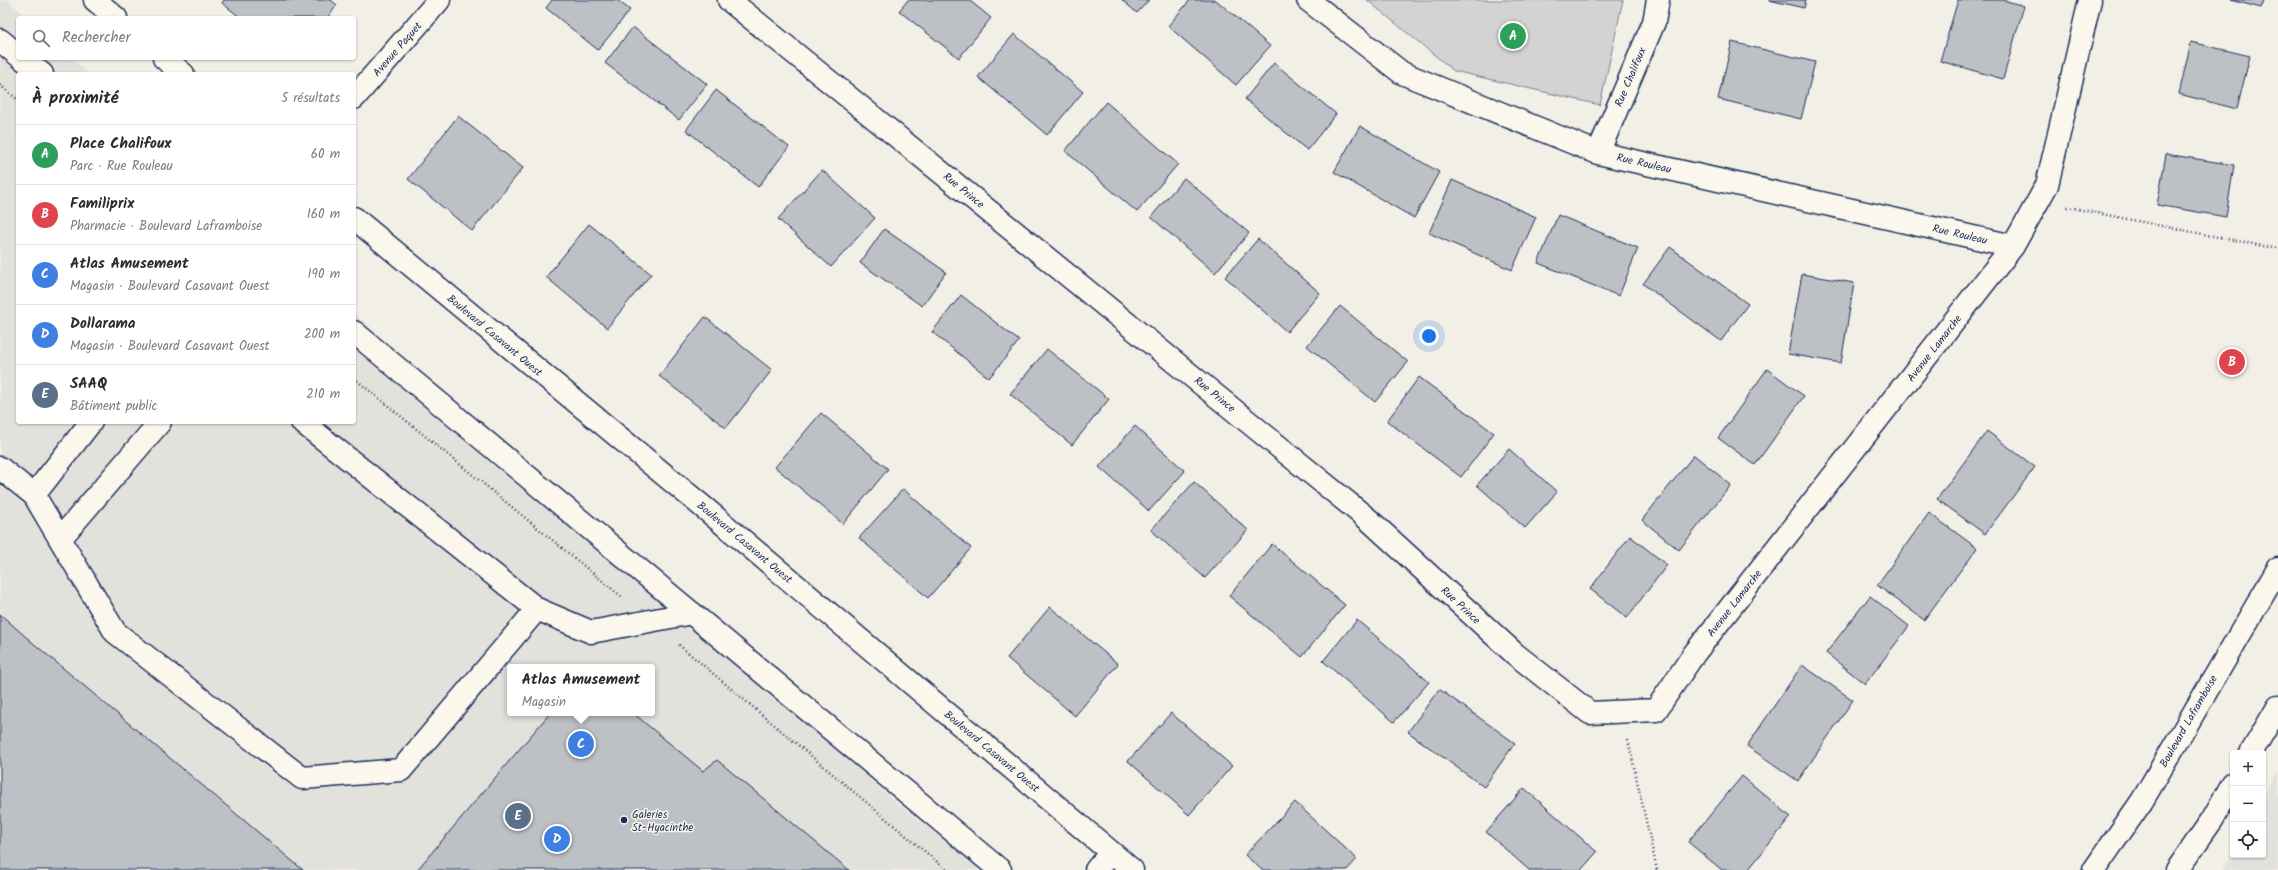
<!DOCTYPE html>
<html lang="fr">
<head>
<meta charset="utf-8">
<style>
	body { margin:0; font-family:Kalam,sans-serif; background:#f2f2f3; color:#2b2b33 }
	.controls { position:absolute; right:12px; bottom:12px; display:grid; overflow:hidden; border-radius:4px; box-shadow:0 1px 3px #0004 }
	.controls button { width:36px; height:36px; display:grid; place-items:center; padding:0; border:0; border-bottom:1px solid #e1e1e2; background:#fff; color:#2b2b33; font:20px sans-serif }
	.you { position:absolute; left:1429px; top:336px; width:14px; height:14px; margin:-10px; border:3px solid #fff; border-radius:50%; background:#1a73e8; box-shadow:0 0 0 6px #1a73e833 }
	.badge { display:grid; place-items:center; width:26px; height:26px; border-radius:50%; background:#0f766e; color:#fff; font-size:13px; font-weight:700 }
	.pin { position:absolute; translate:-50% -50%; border:2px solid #fff; box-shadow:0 1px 4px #0006 }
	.popup { position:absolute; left:507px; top:664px; width:148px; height:52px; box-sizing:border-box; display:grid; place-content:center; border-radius:4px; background:#fff; filter:drop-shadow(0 1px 3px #0005); font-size:13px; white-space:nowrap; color:#7c7c81 }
	.popup b { font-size:15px; color:#2b2b33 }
	.popup::after { content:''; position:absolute; left:50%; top:100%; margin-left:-8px; border:8px solid transparent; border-top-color:#fff }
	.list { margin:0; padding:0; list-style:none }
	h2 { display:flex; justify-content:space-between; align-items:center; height:52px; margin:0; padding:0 16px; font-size:17px }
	h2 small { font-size:13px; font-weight:400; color:#7c7c81 }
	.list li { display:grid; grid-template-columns:26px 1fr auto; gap:12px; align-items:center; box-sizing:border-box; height:60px; padding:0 16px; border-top:1px solid #e1e1e2 }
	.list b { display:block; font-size:15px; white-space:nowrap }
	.list p { margin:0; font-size:13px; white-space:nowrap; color:#7c7c81 }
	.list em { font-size:13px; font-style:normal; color:#7c7c81 }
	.icon { flex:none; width:22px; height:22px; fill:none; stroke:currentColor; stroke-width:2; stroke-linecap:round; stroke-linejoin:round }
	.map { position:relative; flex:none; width:2278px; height:870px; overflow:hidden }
	.search { position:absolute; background:#fff; box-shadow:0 1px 3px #0004; left:16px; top:16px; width:340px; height:44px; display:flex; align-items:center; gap:10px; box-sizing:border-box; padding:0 14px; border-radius:4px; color:#7c7c81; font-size:15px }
	.panel { position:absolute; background:#fff; box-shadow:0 1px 3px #0004; left:16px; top:72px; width:340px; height:352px; border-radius:4px }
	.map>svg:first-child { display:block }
	.built { fill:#e2e1dc; fill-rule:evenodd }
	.green { fill:#d2d3d2; stroke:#768198 }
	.building { fill:#bdc0c4; stroke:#1b2f5e }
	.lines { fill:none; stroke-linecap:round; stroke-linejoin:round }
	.minor-casing { stroke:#1b2f5e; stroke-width:25 }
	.major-casing { stroke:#1b2f5e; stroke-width:25 }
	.path { stroke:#1b2f5e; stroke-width:2.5; stroke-dasharray:1 3; stroke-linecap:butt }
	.minor { stroke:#fbf7ec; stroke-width:22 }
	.major { stroke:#fbf7ec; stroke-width:22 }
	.poi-dot { fill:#1b2f5e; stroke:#fbf7ec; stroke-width:1.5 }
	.labels { text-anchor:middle; stroke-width:3; stroke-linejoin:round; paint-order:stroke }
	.street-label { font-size:11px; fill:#1b2f5e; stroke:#fbf7ec }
	.poi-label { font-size:11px; fill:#1b2f5e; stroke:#fbf7ec; text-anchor:start }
</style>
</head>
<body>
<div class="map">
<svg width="2278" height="870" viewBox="0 0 2278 870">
	<rect width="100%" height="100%" fill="#f2efe6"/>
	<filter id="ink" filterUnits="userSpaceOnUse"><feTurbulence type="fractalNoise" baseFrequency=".025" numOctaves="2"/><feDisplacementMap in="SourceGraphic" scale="8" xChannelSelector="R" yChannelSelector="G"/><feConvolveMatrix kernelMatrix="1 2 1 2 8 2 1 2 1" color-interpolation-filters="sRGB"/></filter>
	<g filter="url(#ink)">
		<path class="built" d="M0 0H8L27 18H18V58H72L89 74H18V422H354V313L898 804 982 870H0ZM510 667H652V713H510Z
			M2278 771V870H2223L2233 851V855H2263V797Z"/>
		<path class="green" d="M1367 0H1623L1600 105 1454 71Z"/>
		<path class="building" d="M224 0H331L337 5 327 18H241L222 3Z
			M552 0H617L630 10 598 50 546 8Z
			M908 0H969L991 18 959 58 899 11Z
			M1122 0H1149L1137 13Z
			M1190 0H1216L1270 46 1236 85 1168 26Z
			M1769 0H1806L1804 8Z
			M1958 0H2003L2024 6 2003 79 1940 61Z
			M2231 0H2264L2261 8Z
			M633 27 707 84 679 120 605 63Z
			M1014 34 1083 92 1047 135 978 77Z
			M1732 42 1815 62 1801 119 1718 99Z
			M2191 42 2250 56 2237 109 2179 94Z
			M1274 63 1336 114 1307 150 1245 99Z
			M716 90 789 147 758 187 686 130Z
			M1106 102 1178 164 1137 212 1065 151Z
			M458 116 523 168 472 231 408 179Z
			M1360 126 1439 172 1414 218 1334 172Z
			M2166 154 2234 165 2226 217 2157 205Z
			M822 170 875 218 831 267 778 219Z
			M1184 178 1249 233 1215 273 1151 217Z
			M1452 180 1536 217 1512 270 1429 233Z
			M1558 215 1638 248 1619 296 1538 263Z
			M589 224 651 274 607 328 546 277Z
			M884 229 946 272 922 306 860 263Z
			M1258 239 1320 293 1287 332 1225 277Z
			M1670 247 1748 304 1721 341 1643 284Z
			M1802 274 1854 283 1841 363 1788 354Z
			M961 295 1019 341 989 378 932 332Z
			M1340 306 1408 362 1375 402 1307 346Z
			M705 317 772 370 726 428 659 376Z
			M1047 349 1109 399 1072 445 1010 394Z
			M1767 369 1804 396 1755 465 1718 438Z
			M1419 377 1494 433 1461 477 1387 421Z
			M821 413 888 469 843 524 775 467Z
			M1135 426 1185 471 1149 511 1099 467Z
			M1987 431 2035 467 1985 534 1937 499Z
			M1509 449 1557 492 1525 528 1477 485Z
			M1694 455 1731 485 1679 550 1642 520Z
			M1194 482 1248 530 1205 578 1151 530Z
			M903 489 971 548 928 598 859 538Z
			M1929 513 1977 548 1924 620 1877 585Z
			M1630 536 1667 565 1627 618 1590 589Z
			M1272 544 1345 605 1302 657 1229 596Z
			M1870 596 1909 626 1865 684 1826 653Z
			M1050 607 1118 664 1075 716 1007 658Z
			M0 614 26 637 303 870H0Z
			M1357 620 1429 682 1394 722 1323 661Z
			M1802 665 1853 700 1798 781 1747 746Z
			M1439 689 1515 743 1484 787 1408 732Z
			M550 713H633L703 771 717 760 849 870H417Z
			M1171 713 1232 766 1189 815 1128 761Z
			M1742 776 1791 817 1748 870H1722L1688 842Z
			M1524 788 1597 852 1581 870H1529L1486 832Z
			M1295 802 1357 859 1347 870H1262L1245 855Z"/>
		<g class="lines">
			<g class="minor-casing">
				<path id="minor" d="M95 0 116 18
					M729 0 1369 520 1515 654 1590 713 1656 710 1694 654 2013 246 2047 185 2090 0
					M1308 0 1402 73 1598 153 2013 246
					M0 40 18 55
					M22 58 42 74
					M164 58 183 74
					M354 98 439 0
					M1598 153 1654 22 1658 0
					M354 218 708 511 1132 870
					M354 332 1000 870
					M0 468 34 495 115 632 302 778 401 770 537 609 302 422
					M34 495 91 422
					M60 539 160 422
					M537 609 591 632 692 613
					M1096 870 1111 852"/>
			</g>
			<g class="major-casing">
				<path id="major" d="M2251 753 2278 707
					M2094 870 2142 801 2278 569
					M2177 870 2212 820 2233 783"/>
			</g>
			<path class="path" d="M0 85 18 100
				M2067 207 2278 249
				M354 378 622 597
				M679 645 947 870
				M1628 740 1657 870"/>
			<use href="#minor" class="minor"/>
			<use href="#major" class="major"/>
		</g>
	</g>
	<circle class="poi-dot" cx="624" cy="820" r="4"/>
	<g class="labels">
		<g class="street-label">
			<text transform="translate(397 49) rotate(-49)" y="4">Avenue Paquet</text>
			<text transform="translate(1630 77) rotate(-67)" y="4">Rue Chalifoux</text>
			<text transform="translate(1644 163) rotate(13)" y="4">Rue Rouleau</text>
			<text transform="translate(964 190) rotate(39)" y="4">Rue Prince</text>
			<text transform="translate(1960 234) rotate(13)" y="4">Rue Rouleau</text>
			<text transform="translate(495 335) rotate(40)" y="4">Boulevard Casavant Ouest</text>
			<text transform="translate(1934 348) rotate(-52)" y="4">Avenue Lamarche</text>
			<text transform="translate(1215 394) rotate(39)" y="4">Rue Prince</text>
			<text transform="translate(745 542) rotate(40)" y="4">Boulevard Casavant Ouest</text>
			<text transform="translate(1734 603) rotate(-52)" y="4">Avenue Lamarche</text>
			<text transform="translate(1461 605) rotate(43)" y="4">Rue Prince</text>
			<text transform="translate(2188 721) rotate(-60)" y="4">Boulevard Laframboise</text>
			<text transform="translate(992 751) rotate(40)" y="4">Boulevard Casavant Ouest</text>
		</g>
		<g class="poi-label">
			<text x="632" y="818">Galeries<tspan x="632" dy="13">St-Hyacinthe</tspan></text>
		</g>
	</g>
</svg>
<div class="controls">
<button>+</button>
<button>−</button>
<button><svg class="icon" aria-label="locate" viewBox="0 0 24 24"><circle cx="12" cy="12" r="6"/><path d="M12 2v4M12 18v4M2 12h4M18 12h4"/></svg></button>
</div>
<div class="you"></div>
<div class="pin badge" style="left:1513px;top:36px;background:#2e9e5b">A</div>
<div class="pin badge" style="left:2232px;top:362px;background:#e0444e">B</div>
<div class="pin badge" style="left:581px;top:744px;background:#3f7fe0">C</div>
<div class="popup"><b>Atlas Amusement</b>Magasin</div>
<div class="pin badge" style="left:557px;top:839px;background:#3f7fe0">D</div>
<div class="pin badge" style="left:518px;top:816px;background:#5c6f8a">E</div>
<div class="search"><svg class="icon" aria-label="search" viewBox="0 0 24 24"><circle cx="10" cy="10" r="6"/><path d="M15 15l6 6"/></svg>Rechercher</div>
<section class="panel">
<h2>À proximité<small>5 résultats</small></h2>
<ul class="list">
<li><span class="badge" style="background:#2e9e5b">A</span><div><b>Place Chalifoux</b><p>Parc · Rue Rouleau</p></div><em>60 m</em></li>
<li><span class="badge" style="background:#e0444e">B</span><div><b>Familiprix</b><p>Pharmacie · Boulevard Laframboise</p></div><em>160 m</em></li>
<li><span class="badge" style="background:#3f7fe0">C</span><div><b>Atlas Amusement</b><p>Magasin · Boulevard Casavant Ouest</p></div><em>190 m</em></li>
<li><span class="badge" style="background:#3f7fe0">D</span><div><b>Dollarama</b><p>Magasin · Boulevard Casavant Ouest</p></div><em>200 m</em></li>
<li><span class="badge" style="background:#5c6f8a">E</span><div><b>SAAQ</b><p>Bâtiment public</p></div><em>210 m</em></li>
</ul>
</section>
</div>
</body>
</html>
